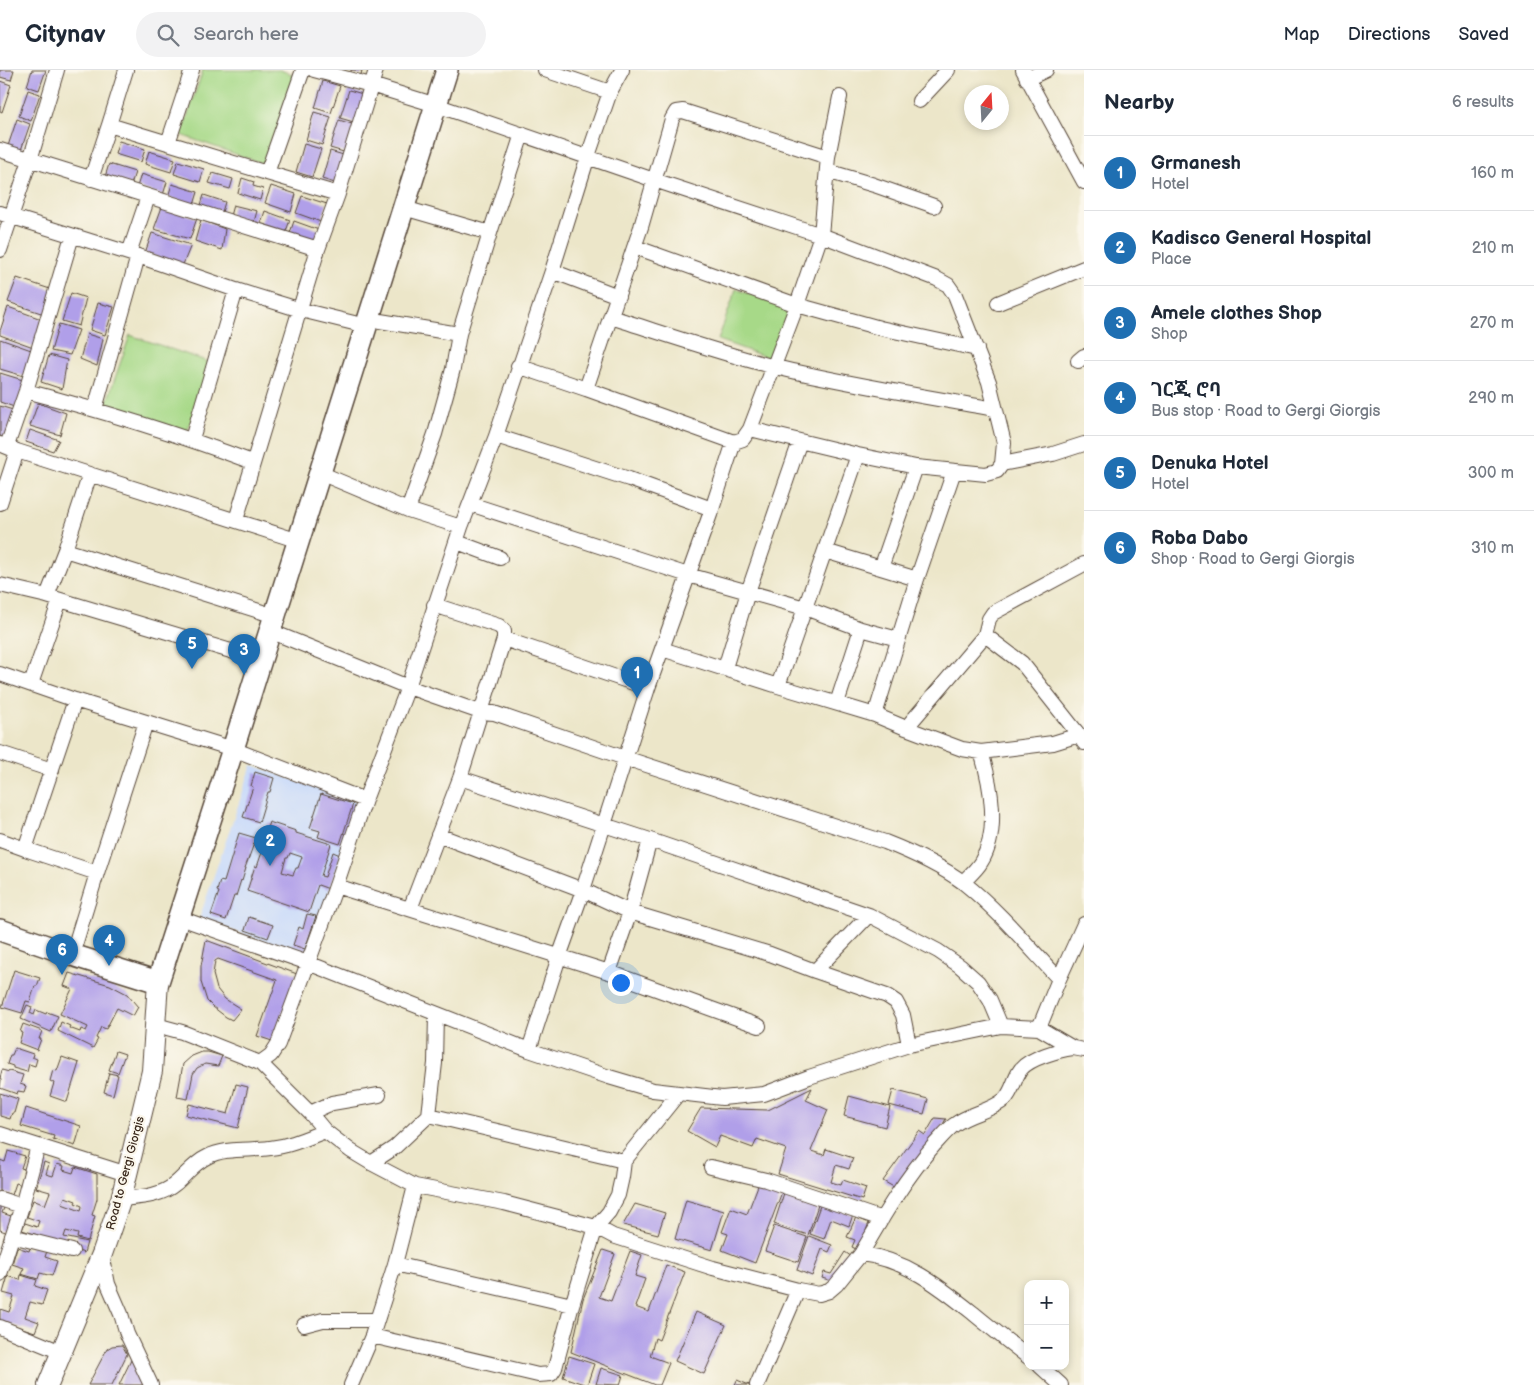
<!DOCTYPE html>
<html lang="en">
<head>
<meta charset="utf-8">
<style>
	body { margin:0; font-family:"Balsamiq Sans","Noto Sans Ethiopic",sans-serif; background:#f2f2f3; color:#1f2937 }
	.controls { position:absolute; right:15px; bottom:15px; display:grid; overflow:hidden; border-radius:10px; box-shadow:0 2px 8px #0003 }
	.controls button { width:45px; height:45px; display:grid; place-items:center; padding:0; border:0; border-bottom:1px solid #e0e1e3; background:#fff; color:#1f2937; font:25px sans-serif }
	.compass { position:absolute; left:964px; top:15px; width:45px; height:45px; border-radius:50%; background:#fff; box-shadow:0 2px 8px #0003; rotate:18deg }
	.you { position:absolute; left:620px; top:912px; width:18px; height:18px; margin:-12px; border:4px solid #fff; border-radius:50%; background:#1a73e8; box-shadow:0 0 0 8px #1a73e833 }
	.badge { display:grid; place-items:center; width:32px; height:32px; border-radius:50%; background:#1f6fb2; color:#fff; font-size:16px; font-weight:700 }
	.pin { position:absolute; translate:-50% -41px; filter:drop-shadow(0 1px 2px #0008) }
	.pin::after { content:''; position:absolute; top:26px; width:18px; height:15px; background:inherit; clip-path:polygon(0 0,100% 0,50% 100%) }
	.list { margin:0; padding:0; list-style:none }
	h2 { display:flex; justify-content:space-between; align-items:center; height:65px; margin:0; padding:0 20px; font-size:21px }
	h2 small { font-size:16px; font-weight:400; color:#747a83 }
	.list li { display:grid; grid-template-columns:32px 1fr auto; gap:15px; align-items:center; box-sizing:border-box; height:75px; padding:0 20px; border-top:1px solid #e0e1e3 }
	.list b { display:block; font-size:19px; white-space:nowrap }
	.list p { margin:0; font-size:16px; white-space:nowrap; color:#747a83 }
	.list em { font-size:16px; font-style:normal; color:#747a83 }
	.icon { flex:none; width:28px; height:28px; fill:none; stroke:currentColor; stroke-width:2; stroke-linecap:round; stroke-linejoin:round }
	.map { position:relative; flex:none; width:1084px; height:1315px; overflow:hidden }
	header { display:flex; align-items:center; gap:30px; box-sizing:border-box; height:70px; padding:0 25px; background:#fff; border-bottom:1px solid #e0e1e3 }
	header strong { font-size:24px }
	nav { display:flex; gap:28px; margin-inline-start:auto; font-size:18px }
	.search { width:350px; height:45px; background:#f2f2f3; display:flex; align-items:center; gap:12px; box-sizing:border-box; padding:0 18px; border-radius:28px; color:#747a83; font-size:19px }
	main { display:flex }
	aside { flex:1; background:#fff }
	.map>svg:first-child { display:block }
	.built { fill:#cbdbf9 }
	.green { fill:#a7d988; stroke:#718253 }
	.building { fill:#b09fe9; fill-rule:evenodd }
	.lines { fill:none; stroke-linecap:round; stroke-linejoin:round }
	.street-casing { stroke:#564638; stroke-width:16 }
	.secondary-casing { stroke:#564638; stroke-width:22 }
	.primary-casing { stroke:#564638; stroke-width:24 }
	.street { stroke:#fff; stroke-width:14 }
	.secondary { stroke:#fff; stroke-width:20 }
	.primary { stroke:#fff; stroke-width:21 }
	.labels { text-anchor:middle; stroke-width:4.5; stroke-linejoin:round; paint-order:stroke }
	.street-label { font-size:12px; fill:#3b2a1e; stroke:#fbf7ec }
</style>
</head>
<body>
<header>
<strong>Citynav</strong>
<div class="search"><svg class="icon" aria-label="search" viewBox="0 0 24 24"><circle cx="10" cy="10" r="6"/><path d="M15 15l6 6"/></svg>Search here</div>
<nav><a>Map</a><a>Directions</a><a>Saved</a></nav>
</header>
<main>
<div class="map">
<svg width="1084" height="1315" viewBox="0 0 1084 1315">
	<rect width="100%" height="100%" fill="#fbf7ec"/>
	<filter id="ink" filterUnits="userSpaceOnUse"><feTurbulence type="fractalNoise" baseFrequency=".02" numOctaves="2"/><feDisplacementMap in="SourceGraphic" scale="10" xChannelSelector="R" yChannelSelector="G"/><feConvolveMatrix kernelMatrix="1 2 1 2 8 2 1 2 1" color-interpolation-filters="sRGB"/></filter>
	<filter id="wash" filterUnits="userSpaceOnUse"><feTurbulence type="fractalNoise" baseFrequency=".0096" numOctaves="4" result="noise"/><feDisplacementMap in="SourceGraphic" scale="20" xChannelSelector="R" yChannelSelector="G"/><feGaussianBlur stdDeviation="1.12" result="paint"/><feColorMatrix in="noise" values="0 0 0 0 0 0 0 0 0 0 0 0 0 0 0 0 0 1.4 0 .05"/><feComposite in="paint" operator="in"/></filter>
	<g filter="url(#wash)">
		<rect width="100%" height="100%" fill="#ece6c9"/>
		<path class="built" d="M252 695 360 733 307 886 199 849Z"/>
		<path class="green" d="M203 0H280L303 8 273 97 181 65Z
			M736 219 793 240 775 290 718 270Z
			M130 265 212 293 187 362 106 334Z"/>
		<g id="blocks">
			<path class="building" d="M0 0H14L11 10 0 7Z
				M32 0H46L39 20 27 16Z
				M351 0H362L361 5 351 3Z
				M0 11 11 15 2 42 0 41Z
				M323 11 340 16 331 43 315 38Z
				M28 20 40 24 31 51 19 46Z
				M349 20 366 25 357 53 340 48Z
				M314 42 331 47 322 75 306 70Z
				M17 49 30 54 21 80 8 76Z
				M339 50 355 55 347 83 330 78Z
				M119 71 145 79 141 92 115 84Z
				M304 74 321 79 312 107 296 102Z
				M149 81 175 89 171 102 145 94Z
				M330 81 347 86 338 114 322 109Z
				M178 91 204 99 200 112 174 104Z
				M109 94 135 102 131 115 105 107Z
				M213 103 233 109 230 119 209 113Z
				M141 104 167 112 163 125 137 117Z
				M242 108 254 112 253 116 263 119 260 130 238 123Z
				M172 114 198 122 194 135 168 127Z
				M271 116 296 124 291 142 265 133Z
				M204 125 225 132 222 142 201 135Z
				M302 126 327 134 321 152 296 143Z
				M233 135 257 141 254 152 230 146Z
				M162 137 197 148 190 169 154 159Z
				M265 141 290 150 284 167 259 159Z
				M201 150 225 159 222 180 195 171Z
				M294 151 319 160 313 177 288 169Z
				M152 163 191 175 182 197 145 183Z
				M17 208 53 220 47 245 8 232Z
				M71 223 86 228 79 256 62 251Z
				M98 233 114 237 105 265 90 260Z
				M8 237 44 250 36 278 0 265V261Z
				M59 254 79 260 70 285 51 281Z
				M87 264 103 269 97 296 80 289Z
				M0 269 34 281 27 307 0 299Z
				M49 285 67 290 62 319 41 312Z
				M0 303 26 311 17 338 0 332Z
				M38 333 66 343 60 365 30 356Z
				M0 336 16 341 7 369 0 366Z
				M30 360 59 370 53 381 26 372Z
				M255 702 274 708 270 722H268L259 752 243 747 253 717 251 716Z
				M321 724 353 734 340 774 318 767 320 761 310 758Z
				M269 752 296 761V763L331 774 321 806 325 807 333 782 340 785 329 819 318 815 309 842 247 821 255 796 257 797 262 782 259 781ZM290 783 302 787 298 798H296L293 805 282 802 286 788H288Z
				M239 763 256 768 245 798H246L242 811 241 810 236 826H234L226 850 211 845 219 822 217 821 220 811 224 812Z
				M307 844 316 846 305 879 293 875 299 857 303 859Z
				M249 847 273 855 268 868 245 860Z
				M206 870 297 904 272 971 257 966 277 910 218 889 215 891 213 904 217 919 225 929 241 939 232 950 226 947 213 937 207 931 201 912V896Z
				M14 900 40 908 37 916H35L30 932 26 931 22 943 2 937Z
				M69 903 110 915 127 924 138 937 133 946 117 938 106 959 101 957 96 968 98 969 93 978 58 961 61 952 70 956 69 958 80 962 81 959 86 961 88 957 60 944 72 919 64 916Z
				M27 935 32 937 30 943 34 945 36 940 46 944 47 942 58 946 51 962 21 949Z
				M23 954 42 961 39 969H41L37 980 19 973 22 963 20 962Z
				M15 978 33 984 32 987 37 989 35 996 29 994 27 1002 13 998V996L7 994 10 985H12Z
				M116 981 125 984 118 1003 109 1000Z
				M202 982H208L222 986 218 996 205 994 197 998 193 1004 188 1029 177 1027 183 994 192 986Z
				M62 987 79 993 67 1032 50 1026 54 1013 50 1011 53 1000 57 1001Z
				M2 1000 9 1002V1001L23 1005 20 1014 26 1016 24 1022 18 1021 17 1024 0 1018 1 1010 0 1008Z
				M109 1003 118 1005 113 1025 104 1022Z
				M236 1014 248 1017 238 1058 186 1045 189 1034 228 1044Z
				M812 1018 806 1030 828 1040 811 1081 824 1085 826 1079 853 1088 849 1099 836 1095 831 1112 841 1115 843 1110 866 1118 862 1130 778 1104 786 1079 757 1069 753 1078 720 1066 715 1077 687 1061 701 1038 768 1040Z
				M893 1020 928 1029 924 1044 889 1035Z
				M0 1023 18 1029 14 1043H12L10 1049 0 1046Z
				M849 1026 890 1037 885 1057 844 1046Z
				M26 1038 81 1056 75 1076 53 1069 54 1066 21 1056Z
				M935 1048 946 1049 934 1070 899 1120 883 1111 919 1061 925 1065Z
				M8 1081 25 1086 21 1098 27 1100 22 1115 16 1113 12 1125 0 1121V1090L5 1092Z
				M44 1092 49 1094 46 1104 53 1106 57 1094 64 1096 63 1100 73 1103 75 1097 97 1104V1129L92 1145 95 1146 88 1171 77 1168 78 1164 66 1161 64 1167 87 1172 84 1183 40 1168 41 1166 22 1160 25 1153 37 1157 39 1151 27 1147 33 1130 45 1135 50 1122 36 1118ZM65 1127 76 1131 75 1133 82 1136 81 1141 62 1134Z
				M759 1113 782 1122 755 1193 722 1180 728 1164 722 1162 731 1138 747 1144Z
				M784 1123 818 1135 808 1165 774 1154Z
				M686 1130 724 1141 712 1180 675 1169Z
				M0 1133 5 1135 2 1143 14 1147 8 1163 0 1160Z
				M821 1133 853 1145 849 1156 831 1149 824 1169 810 1164Z
				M635 1134 665 1143 658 1164 623 1155Z
				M856 1147 869 1153 858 1180 852 1177 855 1170 847 1167Z
				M774 1156 807 1167 798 1192 765 1181Z
				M809 1166 832 1175 829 1182 822 1179 812 1206 797 1200Z
				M31 1176 47 1181 45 1187 57 1191 52 1206 40 1203 38 1209 21 1204 24 1198 12 1194 17 1177 29 1181Z
				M603 1180 615 1184 599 1227 611 1231 630 1181 642 1185 635 1206 645 1209 635 1237 649 1242 666 1195 685 1202 659 1270 655 1268 650 1286 669 1293 660 1315H655L571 1282 583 1229Z
				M845 1182 852 1187 835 1212 822 1208 824 1202 831 1204Z
				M21 1205 37 1210 35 1216 47 1220 42 1235 30 1232 25 1247 39 1252 35 1262 0 1251V1239L9 1242 14 1226 3 1223 8 1206 20 1210Z
				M696 1242 726 1255 704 1304 675 1291Z
				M122 1275 127 1284 112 1315H88L107 1279 112 1276Z
				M569 1286 594 1294 587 1315 563 1307Z
				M132 1288 144 1312 142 1315H119Z
				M601 1298 623 1305 620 1315 596 1314Z
				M737 1310 749 1315H735Z"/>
		</g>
	</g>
	<g filter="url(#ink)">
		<use href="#blocks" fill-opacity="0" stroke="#564638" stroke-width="1"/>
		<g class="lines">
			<g class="street-casing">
				<path id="street" d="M192 0 168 73 267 103 303 0
					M314 0 371 15 436 35 654 110 821 165 937 209 948 215 955 225 989 312 1004 373 1002 394 997 401 986 404 916 397 858 385 750 359
					M545 0 610 22
					M1023 0 1084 112
					M1027 9 1046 0
					M919 31 948 0
					M109 55 168 73
					M0 80 318 179
					M828 87 840 27
					M827 101 874 115 934 136
					M267 103 338 124
					M91 109 109 55 126 0
					M404 138 490 163
					M0 143 138 186 236 220 301 240 366 256
					M635 177 797 235 880 258 977 279
					M0 180 30 90 57 0
					M129 183 148 127
					M552 201 618 226
					M998 233 1084 198
					M611 247C665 264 719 283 775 297 847 314 921 326 995 339
					M368 249 459 264
					M1078 291 1084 286
					M518 296 586 319 641 157 672 49 676 42 683 41 828 87 821 165 797 235 750 359 743 369 734 372
					M26 321C103 341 178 364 252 392
					M95 339 138 186
					M496 366 629 409 712 439
					M192 369 236 220
					M0 374 17 381 299 471
					M7 376 26 321 72 166
					M1002 394 1053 384 1084 374
					M320 403 408 440 461 457 496 366 552 201 588 86 610 22 622 0
					M0 433 17 381
					M470 434 688 505 805 538 861 559 837 633
					M408 440 435 364 453 299 459 264 490 163 522 64
					M236 450 318 179 338 124 376 0
					M457 472 500 488
					M65 480 275 546
					M825 481 881 498 916 397
					M917 509 954 401
					M0 515 47 526 261 590
					M47 526 65 480 90 404
					M861 559 898 569
					M985 565 989 549 993 543 1084 494
					M504 569 648 618
					M662 579 778 616 875 645 906 658 985 565 1022 593 1079 665 1084 673
					M725 598 748 522 800 371
					M0 604 75 630 233 679 365 730
					M31 614 60 530
					M778 616 858 385
					M75 630 25 779 97 803
					M875 645 917 509 881 498
					M906 658 962 679 981 682 1053 673 1079 665
					M0 683 52 700
					M460 708 650 770 869 845 938 881 960 896 978 912 990 930 1001 956
					M438 765 583 820 630 842 770 884 815 901 869 845
					M0 770 25 779
					M963 812C969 806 977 799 981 792 1000 762 991 714 981 682
					M336 816 609 902 759 956
					M410 839 460 708 504 569V561L499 556 434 535
					M180 848 308 893 336 816 365 730 408 617 461 457
					M72 885 97 803 146 652
					M815 901 887 926 896 932 903 945 909 975
					M609 902 630 842 650 770
					M1059 909 1084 854
					M156 955 182 962 260 993 310 1043 325 1061 351 1081 371 1093 394 1078 429 1045 435 993 436 944
					M1039 958 1073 978 1084 980
					M529 980 559 887 583 820 648 618 712 439 734 372 586 319
					M260 993 271 985 278 974 308 893 529 980 609 1007 653 1020 722 1028 764 1024 809 1007 909 975 1001 956 1039 958 1059 909C1028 876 999 841 964 813 940 795 913 783 885 772L625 688 494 643 480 642 408 617 270 561
					M310 1043 332 1033 379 1025
					M429 1045 624 1091
					M0 1064 127 1104
					M711 1097 766 1110 882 1149
					M415 1116 504 1133 596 1157 613 1166 713 1198 798 1220 819 1224 829 1221 836 1215 861 1184C905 1189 939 1216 973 1243 991 1258 1009 1272 1028 1287
					M0 1129 22 1136
					M121 1129C139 1127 160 1127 175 1114 185 1106 194 1093 207 1087 225 1077 250 1081 270 1078 290 1076 307 1068 325 1061
					M12 1166 72 1181
					M102 1184 108 1214 121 1244 127 1264 151 1315
					M861 1184C883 1146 906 1107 935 1074 941 1068 947 1060 954 1055 969 1043 990 1042 1005 1029 1013 1021 1014 1008 1021 999 1030 988 1059 980 1073 978
					M395 1194 572 1235
					M0 1204 22 1136 38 1076
					M304 1255 323 1250H377
					M0 1257 61 1282
					M372 1266 538 1305 551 1304 555 1298 572 1235 596 1157 609 1142 618 1125 622 1107 624 1091 678 1024
					M1040 1296 1061 1315
					M351 1315 372 1266 395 1194 415 1116 371 1093
					M757 1315 798 1220"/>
			</g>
			<g class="secondary-casing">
				<path id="secondary" d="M48 1315 102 1184 121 1129 152 1001 158 912"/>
			</g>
			<g class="primary-casing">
				<path id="primary" d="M0 860 72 885 158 912 233 679 270 561 447 0"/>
			</g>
			<use href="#street" class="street"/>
			<use href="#secondary" class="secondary"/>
			<use href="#primary" class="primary"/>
		</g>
	</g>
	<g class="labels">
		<g class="street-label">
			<text transform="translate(125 1103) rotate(-75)" y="4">Road to Gergi Giorgis</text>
		</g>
	</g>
</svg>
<div class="controls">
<button>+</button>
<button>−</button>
</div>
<svg class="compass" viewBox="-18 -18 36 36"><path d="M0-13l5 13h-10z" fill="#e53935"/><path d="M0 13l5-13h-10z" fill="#747a83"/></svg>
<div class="you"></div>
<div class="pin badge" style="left:637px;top:628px">1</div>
<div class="pin badge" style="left:270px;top:796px">2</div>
<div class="pin badge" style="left:244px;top:605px">3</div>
<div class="pin badge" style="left:109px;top:896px">4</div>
<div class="pin badge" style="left:192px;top:599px">5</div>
<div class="pin badge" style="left:62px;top:905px">6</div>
</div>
<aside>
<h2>Nearby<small>6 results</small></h2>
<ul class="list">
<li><span class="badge">1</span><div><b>Grmanesh</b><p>Hotel</p></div><em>160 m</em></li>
<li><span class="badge">2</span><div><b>Kadisco General Hospital</b><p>Place</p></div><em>210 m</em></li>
<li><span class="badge">3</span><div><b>Amele clothes Shop</b><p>Shop</p></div><em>270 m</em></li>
<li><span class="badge">4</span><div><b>ገርጂ ሮባ</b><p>Bus stop · Road to Gergi Giorgis</p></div><em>290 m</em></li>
<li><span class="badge">5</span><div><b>Denuka Hotel</b><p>Hotel</p></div><em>300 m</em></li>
<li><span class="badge">6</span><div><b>Roba Dabo</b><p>Shop · Road to Gergi Giorgis</p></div><em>310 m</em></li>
</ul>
</aside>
</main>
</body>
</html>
